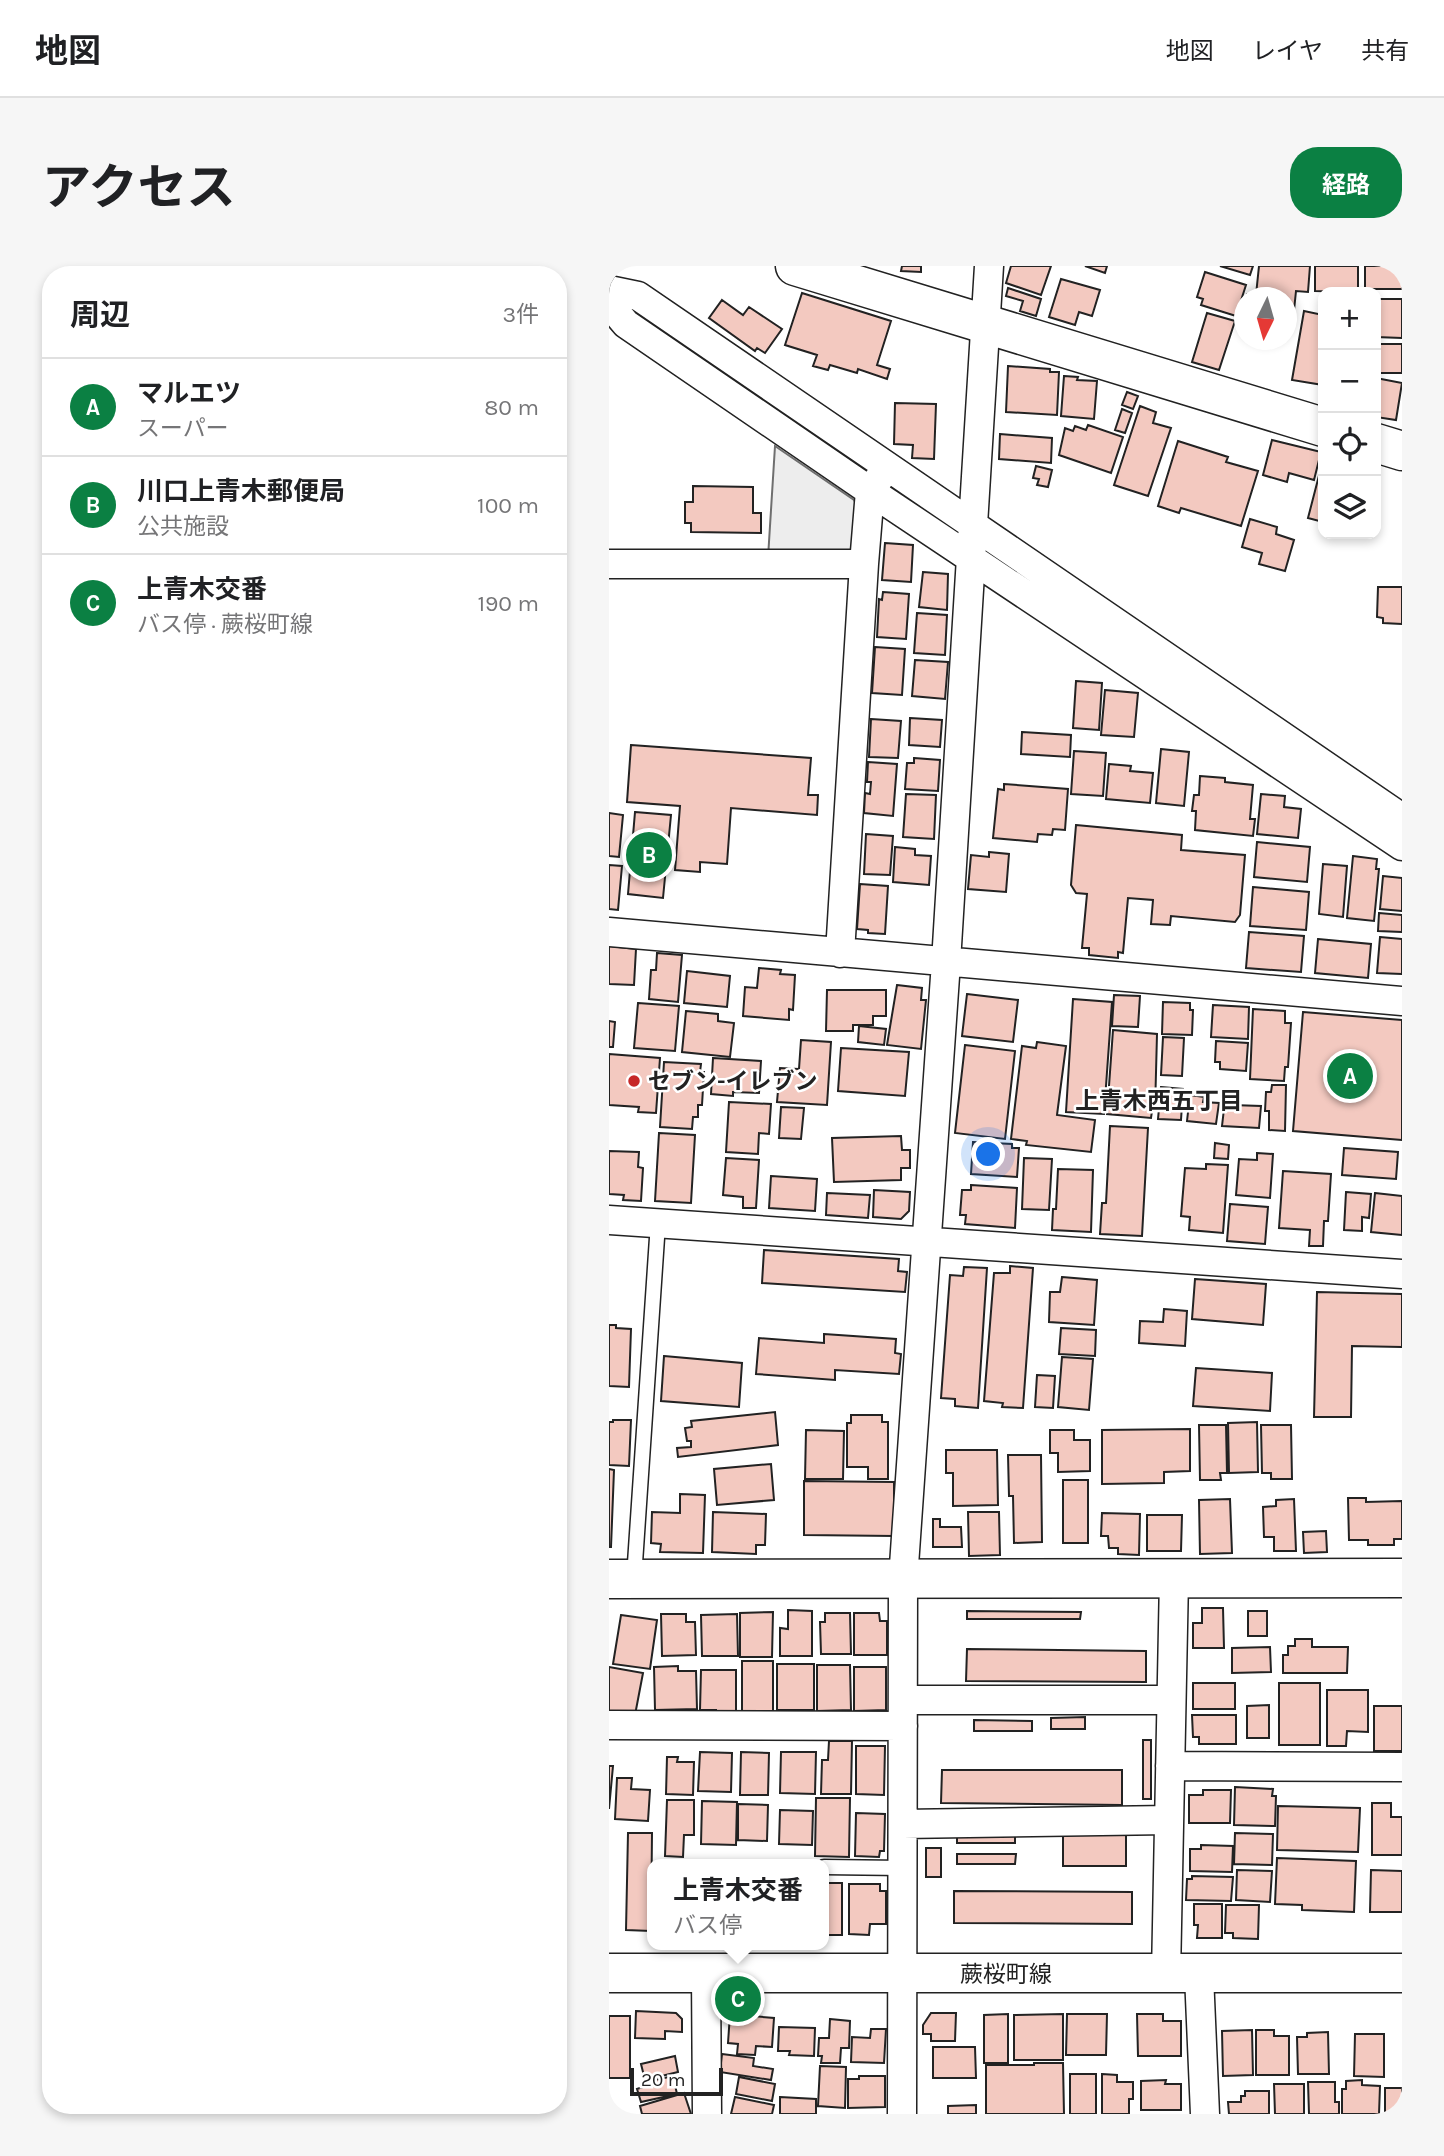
<!DOCTYPE html>
<html lang="ja">
<head>
<meta charset="utf-8">
<style>
	body { margin:0; font-family:Karla,"Noto Sans JP",sans-serif; background:#f6f6f6; color:#202124 }
	.controls { position:absolute; right:21px; top:21px; display:grid; overflow:hidden; border-radius:14px; box-shadow:0 4px 10px #0003 }
	.controls button { width:63px; height:63px; display:grid; place-items:center; padding:0; border:0; border-bottom:2px solid #e0e0e0; background:#fff; color:#202124; font:35px sans-serif }
	.compass { position:absolute; left:625px; top:21px; width:63px; height:63px; border-radius:50%; background:#fff; box-shadow:0 4px 10px #0003; rotate:185deg }
	.scale { position:absolute; left:21px; bottom:18px; width:93px; box-sizing:border-box; padding-left:7px; border:4px solid #222; border-top:0; font-size:19px; line-height:24px; white-space:nowrap; color:#222; -webkit-text-stroke:5px #fff; paint-order:stroke }
	.you { position:absolute; left:380px; top:889px; width:24px; height:24px; margin:-18px; border:5px solid #fff; border-radius:50%; background:#1a73e8; box-shadow:0 0 0 10px #1a73e833 }
	.badge { display:grid; place-items:center; width:46px; height:46px; border-radius:50%; background:#0b8043; color:#fff; font-size:23px; font-weight:700 }
	.pin { position:absolute; translate:-50% -50%; border:4px solid #fff; box-shadow:0 2px 7px #0006 }
	.popup { position:absolute; left:38px; top:1593px; width:182px; height:91px; box-sizing:border-box; display:grid; place-content:center; border-radius:14px; background:#fff; filter:drop-shadow(0 2px 5px #0005); font-size:23px; white-space:nowrap; color:#757577 }
	.popup b { font-size:26px; color:#202124 }
	.popup::after { content:''; position:absolute; left:50%; top:100%; margin-left:-14px; border:14px solid transparent; border-top-color:#fff }
	.list { margin:0; padding:0; list-style:none }
	h2 { display:flex; justify-content:space-between; align-items:center; height:91px; margin:0; padding:0 28px; font-size:30px }
	h2 small { font-size:23px; font-weight:400; color:#757577 }
	.list li { display:grid; grid-template-columns:46px 1fr auto; gap:21px; align-items:center; box-sizing:border-box; height:98px; padding:0 28px; border-top:2px solid #e0e0e0 }
	.list b { display:block; font-size:26px; white-space:nowrap }
	.list p { margin:0; font-size:23px; white-space:nowrap; color:#757577 }
	.list em { font-size:23px; font-style:normal; color:#757577 }
	.icon { flex:none; width:38px; height:38px; fill:none; stroke:currentColor; stroke-width:2; stroke-linecap:round; stroke-linejoin:round }
	.map { position:relative; flex:none; width:793px; height:1848px; overflow:hidden; border-radius:28px }
	header { display:flex; align-items:center; gap:42px; box-sizing:border-box; height:98px; padding:0 35px; background:#fff; border-bottom:2px solid #e0e0e0 }
	header strong { font-size:33px }
	nav { display:flex; gap:38px; margin-inline-start:auto; font-size:24px }
	.intro { display:flex; align-items:center; justify-content:space-between; box-sizing:border-box; height:168px; padding:0 42px }
	h1 { margin:0; font-size:49px }
	.button { padding:18px 32px; border-radius:28px; background:#0b8043; color:#fff; font-size:24px; font-weight:700 }
	main { display:flex; gap:42px; padding:0 42px }
	aside { flex:1; background:#fff; border-radius:28px; box-shadow:0 4px 10px #0003 }
	.map>svg:first-child { display:block }
	.grass { fill:url(#grass-tufts); stroke:#6f6f6f; stroke-width:2 }
	.parking { fill:#ededed; stroke:#6f6f6f; stroke-width:2 }
	.building { fill:#f3c9c0; stroke:#222; stroke-width:2 }
	.lines { fill:none; stroke-linecap:round; stroke-linejoin:round }
	.lane-casing { stroke:#222; stroke-width:17 }
	.street-casing { stroke:#222; stroke-width:31 }
	.secondary-casing { stroke:#222; stroke-width:41 }
	.lane { stroke:#fff; stroke-width:14 }
	.street { stroke:#fff; stroke-width:28 }
	.secondary { stroke:#fff; stroke-width:38 }
	.poi-dot { fill:#c62828; stroke:#fff; stroke-width:2.5 }
	.labels { text-anchor:middle; stroke-width:5; stroke-linejoin:round; paint-order:stroke }
	.poi-label { font-size:23px; font-weight:bold; fill:#222; stroke:#fff; text-anchor:start }
	.street-label { font-size:23px; fill:#222; stroke:#fff }
	.neighbourhood-label { font-size:24px; font-weight:bold; fill:#222; stroke:#fff }
</style>
</head>
<body>
<header>
<strong>地図</strong>
<nav><a>地図</a><a>レイヤ</a><a>共有</a></nav>
</header>
<div class="intro"><h1>アクセス</h1><a class="button">経路</a></div>
<main>
<aside>
<h2>周辺<small>3件</small></h2>
<ul class="list">
<li><span class="badge">A</span><div><b>マルエツ</b><p>スーパー</p></div><em>80 m</em></li>
<li><span class="badge">B</span><div><b>川口上青木郵便局</b><p>公共施設</p></div><em>100 m</em></li>
<li><span class="badge">C</span><div><b>上青木交番</b><p>バス停 · 蕨桜町線</p></div><em>190 m</em></li>
</ul>
</aside>
<div class="map">
<svg width="793" height="1848" viewBox="0 0 793 1848">
	<defs>
		<pattern id="grass-tufts" width="24" height="20" patternUnits="userSpaceOnUse" patternTransform="scale(1.75)"><rect width="24" height="20" fill="#e0efe3"/><path d="M3 7l-1-3M5 7V3M7 7l1-3M15 17l-1-3M17 17v-4M19 17l1-3" fill="none" stroke="#c0cdc2"/></pattern>
	</defs>
	<rect width="100%" height="100%" fill="#fff"/>
	<path class="grass" d="M44 57 251 196 252 202 250 204 41 58Z"/>
	<path class="parking" d="M166 180 245 234 251 245 248 286 159 292Z"/>
	<path class="building" d="M293 0H312V6L292 5Z
		M402 0H442L432 29 397 17Z
		M476 0H498L496 7Z
		M611 0H644L641 9Z
		M650 0H701L699 26 687 25 683 64 678 63V32H637L638 28 647 29Z
		M706 0H749V26L706 25Z
		M756 0H793V23H756Z
		M596 6 637 19 627 50 592 39 594 33 588 31Z
		M452 13 491 24 483 50 470 46 466 59 440 51Z
		M399 22 432 33 427 50 411 45 414 35 397 30Z
		M193 27 282 55 268 99 281 103 278 113 249 103 248 107 221 99 219 104 204 100 208 89 176 79Z
		M767 33H793V72L767 71Z
		M113 34 134 49 140 41 173 63 156 87 148 82 146 85 100 52Z
		M695 45 714 49V119L683 114Z
		M598 47 626 55 610 104 583 96Z
		M767 78H793V107H767Z
		M399 100 441 103V106H450L448 149 397 146Z
		M455 110 469 111 468 114 488 115 485 153 452 150Z
		M767 112 793 117 787 154 767 151Z
		M518 126 529 130 524 143 513 139Z
		M286 137 327 138 325 193 303 192 304 179 285 178Z
		M531 140 547 146 544 157 562 162 539 230 505 219Z
		M513 143 523 147 516 167 506 164Z
		M479 159 514 171 502 207 450 189 456 162 464 165 466 160 477 164Z
		M391 168 443 172 442 197 390 193Z
		M663 174 712 186 705 214 680 207 678 216 654 209Z
		M569 175 619 191 617 196 649 205 632 260 572 242 570 247 549 240Z
		M714 194V256L699 252Z
		M427 200 443 204 439 221 428 219 430 213 424 212Z
		M84 220 144 221V247H152V267L82 266V257H76V236H84Z
		M641 253 668 261 667 268 685 274 676 305 650 298 653 287 633 281Z
		M276 277 304 279 302 316 273 314Z
		M314 306 339 308 338 344 310 341Z
		M769 321H793V358L774 357V352L768 351Z
		M274 326 300 328 297 373 268 371 270 333 273 334Z
		M308 347 338 349 336 389 305 387Z
		M266 381 296 383 293 429 263 427Z
		M306 394 339 396 336 433 303 430Z
		M467 415 493 417 490 464 464 462Z
		M496 424 529 427 525 471 492 469Z
		M301 452 333 454 331 481 300 479Z
		M262 453 292 455 289 492 260 491Z
		M413 466 462 469 461 491 412 488Z
		M22 479 202 492 199 529H209L208 549 122 542 118 598 91 596V606L66 604 71 540 18 536Z
		M552 483 580 486 575 540 547 537Z
		M465 485 497 487 494 530 462 528Z
		M305 492 331 494 329 525 296 523 298 497H305Z
		M259 496 288 498 284 550 255 547 256 527 261 528 262 516H258Z
		M500 498 522 500 521 505 544 507 541 537 497 533Z
		M591 510 616 512V516L644 519 641 553H646L644 570 586 564 587 545H583L585 529H590Z
		M395 518 459 523 456 564 444 563 443 569 429 568 428 576 384 572 389 523 395 524Z
		M297 528 327 529 325 573 294 571Z
		M652 528 676 530 675 541 692 543 689 572 648 568Z
		M26 546 62 549 54 632 19 628Z
		M0 547 14 549 10 591 0 590Z
		M467 559 573 569 572 584 636 589 631 649 626 656 562 650 561 659 542 658 544 634 519 632 514 687 509 686V692L480 689V682H473L478 628 467 627 462 619Z
		M257 568 284 570 281 609 255 608Z
		M648 576 701 581 698 616 645 611Z
		M286 581 306 583V589L322 590 320 619 284 616Z
		M380 586 400 588 397 626 359 623 362 589 380 591Z
		M744 590 768 593 767 603H770L765 655 738 652Z
		M714 598 738 600 734 651 710 648Z
		M0 599 13 600 9 644 0 643Z
		M774 610 793 612V645L771 643Z
		M251 618 279 620 276 668 259 667V664L248 663Z
		M644 621 700 626 697 664 641 660Z
		M770 647 793 649V666L769 665Z
		M640 666 695 670 692 706 637 702Z
		M771 671 793 673V708L768 707Z
		M709 673 762 678 759 712 706 707Z
		M0 680 27 683 25 719 0 718Z
		M48 687 73 689 69 736 40 733 42 704H47Z
		M150 702 172 704 171 708 186 709 184 744 180 743V754L134 750 136 721 148 722Z
		M78 705 121 710 118 741 75 737Z
		M288 719 313 722 312 734H317L312 783 278 779Z
		M218 724H277V750H264V759H244V765H217Z
		M358 728 409 734 404 776 353 770Z
		M505 729 531 730 529 761 503 760Z
		M464 733 503 736 495 848 457 846Z
		M554 736 581 737V744H584L583 769 553 768Z
		M29 737 70 740 66 785 25 782Z
		M604 739 640 741 639 773 602 771Z
		M644 743 676 745V757H682L679 801H676L675 815 641 813Z
		M77 745 109 748V755L125 757 121 791 73 786Z
		M694 746 793 754V874L684 865Z
		M0 755 6 756 4 781H0Z
		M250 760 277 763 275 779 249 776Z
		M504 764 548 768 546 845H543L542 852 498 848Z
		M554 771 575 772 573 810 552 809Z
		M192 774 222 776 218 839 168 836 171 802 190 803Z
		M607 775 639 777 637 805 611 803V796H606Z
		M428 776 457 780 448 849 486 854 482 886 417 879 418 875 402 873 413 780 427 782Z
		M356 779 406 785 396 873 346 867Z
		M232 782 300 786 296 830 229 825Z
		M0 788 51 792 47 847 29 846 30 841 0 839Z
		M104 792 152 795 150 827 124 826V830L102 828Z
		M55 796 92 798 91 806H95L93 839H89V851H84L83 863 51 861Z
		M663 819H677L676 865 660 864V845H656L657 826H662Z
		M552 821 574 823 572 854 549 853Z
		M581 829 595 831 594 836 610 837 607 858 578 855Z
		M120 836 162 838 160 868 150 867 149 888 117 886Z
		M623 839 652 840 650 862 613 860 615 843 622 844Z
		M172 841 195 842 192 873 170 872Z
		M501 860 539 862 533 970 491 968 493 937H497Z
		M50 867 86 869 82 937 46 935Z
		M292 870 293 884H301V902H292V914L225 916 223 872Z
		M364 876 403 878V882H410L408 911 362 908Z
		M606 877 620 879 619 893 605 892Z
		M735 882 789 886 787 913 733 909Z
		M0 885 30 886 29 901 34 902 32 935 14 934 15 929 0 928Z
		M648 887 664 888 661 932 627 929 630 893 648 894Z
		M117 892 150 894 147 942H134V931L114 929Z
		M415 892 443 893 440 944 413 943Z
		M597 898 619 899 614 967 580 964 581 951 572 950 576 902 597 903Z
		M449 903 484 904 482 966 443 964 444 943H447Z
		M674 905 722 908 719 955H715L714 980H700L701 964 670 962Z
		M162 910 208 913 206 945 160 942Z
		M362 919 408 922 406 962 356 958 357 949H351L353 924H362Z
		M265 924 301 926 300 945 292 953 264 951Z
		M737 926 762 928 760 952 753 951V965L735 964Z
		M218 927 261 929 259 952 217 949Z
		M766 927 793 930V969L762 966Z
		M621 938 659 941 656 978 618 975Z
		M155 984 290 993 289 1005 298 1006 296 1026 153 1017Z
		M401 1000 424 1002 414 1142 393 1141 394 1137 375 1135 385 1007H401Z
		M355 1001 378 1002 369 1142 346 1140V1133L332 1132 341 1009 354 1010Z
		M453 1011 488 1014 485 1059 440 1056 441 1026H451Z
		M586 1013 657 1018 654 1059 583 1053Z
		M708 1026 793 1028V1081L743 1080 742 1151H705Z
		M555 1043 578 1045 576 1080 530 1077 531 1055 554 1056Z
		M0 1059H7V1062L22 1063 20 1121 0 1120Z
		M452 1062 487 1064 486 1090 450 1088Z
		M215 1068 287 1073 286 1087 292 1088 290 1108 226 1104V1114L147 1108 150 1072 215 1077Z
		M55 1090 133 1097 130 1141 52 1135Z
		M453 1091 484 1093 480 1144 449 1141Z
		M587 1102 663 1107 661 1145 584 1140Z
		M428 1109 446 1110 444 1142 426 1141Z
		M166 1146 169 1179 69 1191 68 1182 82 1181V1175H78L76 1162 83 1161 82 1155Z
		M242 1149H273V1156H279V1213H259V1201H238V1157H242Z
		M4 1154H22L20 1200 0 1199V1156H4Z
		M648 1156 649 1206 620 1207 619 1157Z
		M590 1159H617L618 1207H611L612 1214H591Z
		M652 1159H682L683 1213H662V1207H653Z
		M581 1163V1205L555 1206V1217L493 1218V1164Z
		M197 1164 235 1165 234 1213H196Z
		M441 1164H465V1174H481V1205L449 1206V1187H441Z
		M337 1184H388L389 1239 344 1240V1207H337Z
		M399 1189H432L433 1276 405 1277 404 1230H400Z
		M162 1198 165 1234 108 1239 105 1203Z
		M0 1203 5 1204 2 1281H0Z
		M454 1214H479V1277H454Z
		M195 1215 285 1216V1270L195 1269Z
		M71 1228 96 1229 94 1287 51 1286 52 1278 42 1277 43 1246 71 1247Z
		M739 1232H757V1236L793 1235V1273H785V1279H759V1274H740Z
		M621 1233 623 1287 591 1288 590 1234Z
		M685 1233 687 1285H665V1271H655L654 1241 667 1240V1234Z
		M104 1246 157 1248 156 1279H147V1288L103 1286Z
		M359 1246H390L391 1289 360 1290Z
		M493 1247 531 1248 530 1289 509 1288V1282H500L499 1270H492Z
		M538 1249H573L572 1285H538Z
		M324 1253H331V1261H352L353 1281H324Z
		M717 1265 718 1286 695 1287 694 1266Z
		M593 1342H614L615 1382H584V1357H593Z
		M179 1344 203 1345V1390H171V1362L179 1363Z
		M358 1345 472 1346 471 1353H358Z
		M639 1345H658V1370H639Z
		M164 1346 163 1391H131V1347Z
		M216 1347H241L242 1388H212L211 1356H216Z
		M245 1347H270L271 1355H278V1389H245Z
		M52 1348H77V1356H86L87 1389 53 1390Z
		M128 1348 129 1390H93L92 1349Z
		M12 1349 48 1354 41 1403 4 1398Z
		M686 1373H703V1381H739L738 1407H674V1389H679V1380H686Z
		M661 1381 662 1406 623 1407V1382Z
		M358 1383 537 1385V1416L357 1415Z
		M133 1395H164V1445H133Z
		M168 1398H205V1444H168Z
		M208 1399H241L242 1444 208 1445Z
		M69 1400V1405H87L88 1443 46 1444 45 1401Z
		M0 1401 34 1407 26 1449 0 1445Z
		M245 1401H277V1444L245 1445Z
		M92 1404H127V1448H107V1444H91Z
		M584 1417H626V1443H584Z
		M670 1417H711V1479H670Z
		M718 1424H759V1466L738 1465 737 1480H718Z
		M660 1439V1472H638V1440Z
		M765 1440H793V1485H765Z
		M583 1449H627V1478H590V1471H584Z
		M476 1451V1463H442V1452Z
		M365 1454 423 1455V1465H365Z
		M534 1474H542V1533H534Z
		M220 1475H243L242 1528H212L213 1494H219Z
		M247 1480H276L275 1529 247 1528Z
		M91 1486 123 1487 122 1526 89 1525Z
		M132 1486 160 1487 159 1529H131Z
		M172 1486H207L206 1528 171 1527Z
		M58 1491H69L68 1496H85L84 1529 57 1528Z
		M0 1500H4L0 1543Z
		M333 1504H513V1539L332 1537Z
		M8 1512H23L22 1523 41 1524 39 1555 6 1553Z
		M626 1521 664 1523 663 1530H667L666 1560 625 1559Z
		M594 1524H622L621 1557H580V1529H594Z
		M207 1532H241L240 1591 206 1590Z
		M58 1534H85V1569H75L74 1591 56 1590Z
		M93 1535 128 1536 127 1579 92 1578Z
		M763 1537H782V1551H793V1589H763Z
		M129 1538 159 1539 158 1575 129 1574Z
		M669 1540 751 1542 749 1586 668 1584Z
		M171 1544 204 1545 203 1579 170 1578Z
		M247 1547 276 1548 275 1585H271L270 1591 246 1590Z
		M19 1567H43L42 1665 17 1664Z
		M348 1567H406V1577H348Z
		M626 1567 664 1568 663 1599 625 1598Z
		M454 1569H517V1600H454Z
		M592 1579 624 1580 623 1606 581 1605V1583H592Z
		M317 1582H332V1611H317Z
		M348 1588H407L406 1598H348Z
		M668 1592 747 1595 745 1646 693 1644V1639L666 1638Z
		M628 1604 663 1605 661 1636 627 1634Z
		M762 1604 793 1605V1646H761Z
		M583 1610 624 1611 622 1635 577 1634 578 1613H583Z
		M215 1617H233V1669H215Z
		M240 1618H271V1625H277V1658H261L260 1669 240 1668Z
		M345 1625 523 1626V1658L345 1657Z
		M585 1638H613V1672H588L589 1659H585Z
		M617 1639H650L649 1673 624 1672V1667H616Z
		M27 1745 67 1747 73 1753V1766L56 1765V1773L26 1772Z
		M322 1747H347L346 1775H322V1768H314V1759Z
		M121 1748 165 1752 163 1781 147 1780 146 1789 128 1788 129 1778 119 1777Z
		M399 1748V1797H375V1749Z
		M454 1748V1794H405V1749Z
		M458 1748H498L497 1789H457Z
		M528 1748H554V1755H572V1790H529Z
		M0 1750H21V1812H0Z
		M221 1753 241 1755 240 1782H232L231 1797H212L213 1790H209L210 1772H220Z
		M170 1761 206 1762 205 1790 180 1789 181 1785H169Z
		M262 1763H277L275 1797 242 1796 243 1771 261 1772Z
		M643 1764 644 1809 614 1810 613 1765Z
		M647 1764H665V1770H680V1809H647Z
		M719 1766 720 1808H689L688 1771H698V1767Z
		M746 1768H775V1811L745 1810Z
		M324 1781H366L367 1812H324Z
		M113 1788 145 1792 144 1800 164 1803 162 1814 111 1806Z
		M66 1790 69 1806 36 1814 32 1798Z
		M425 1797H454L455 1848H377V1799H425Z
		M211 1800 237 1801 236 1842 209 1840Z
		M461 1808H487V1848H461Z
		M493 1808 508 1809V1816H524V1833H520V1848H493Z
		M64 1810 68 1828 32 1836 28 1823 34 1821 33 1817Z
		M250 1810H276V1841L239 1842V1813H250Z
		M130 1811 166 1818 163 1835 127 1828Z
		M557 1814 556 1818H572V1844H532V1815Z
		M753 1814V1819L771 1820 770 1848H733V1823H737V1815Z
		M699 1816H726V1836H730V1848H700Z
		M665 1818H695V1848H666Z
		M776 1822H793V1848H776Z
		M636 1825H660V1848H620L619 1836H632V1830H636Z
		M75 1827 82 1848H33L31 1840Z
		M126 1831 165 1839 163 1848H122Z
		M171 1831 207 1833V1848H171Z
		M367 1839V1848H339V1840Z"/>
	<g class="lines">
		<g class="lane-casing">
			<path id="lane" d="M25 1312 49 957
				M215 1601 294 1602"/>
		</g>
		<g class="street-casing">
			<path id="street" d="M0 24 29 30 793 552
				M0 38 17 58 261 225 793 580
				M0 298H255
				M0 666 793 735
				M231 687 255 298 261 225 271 211
				M0 954 793 1008
				M294 1434H562
				M0 1459 294 1460
				M561 1500 793 1501
				M294 1558 560 1554
				M97 1708 98 1848
				M557 1709 565 1312
				M590 1709 596 1848
				M293 1848 294 1314 337 696 380 0"/>
		</g>
		<g class="secondary-casing">
			<path id="secondary" d="M186 0 714 161
				M767 177 793 185
				M0 1313 793 1312
				M0 1707H793"/>
		</g>
		<use href="#lane" class="lane"/>
		<use href="#street" class="street"/>
		<use href="#secondary" class="secondary"/>
	</g>
	<circle class="poi-dot" cx="25" cy="815" r="7"/>
	<g class="labels">
		<g class="poi-label">
			<text x="39" y="823">セブン-イレブン</text>
		</g>
		<g class="street-label">
			<text x="397" y="1716">蕨桜町線</text>
		</g>
		<g class="neighbourhood-label">
			<text x="550" y="843">上青木西五丁目</text>
		</g>
	</g>
</svg>
<div class="controls">
<button>+</button>
<button>−</button>
<button><svg class="icon" aria-label="locate" viewBox="0 0 24 24"><circle cx="12" cy="12" r="6"/><path d="M12 2v4M12 18v4M2 12h4M18 12h4"/></svg></button>
<button><svg class="icon" aria-label="layers" viewBox="0 0 24 24"><path d="M12 4l9 5-9 5-9-5zM3 14l9 5 9-5"/></svg></button>
</div>
<svg class="compass" viewBox="-18 -18 36 36"><path d="M0-13l5 13h-10z" fill="#e53935"/><path d="M0 13l5-13h-10z" fill="#757577"/></svg>
<div class="scale">20 m</div>
<div class="you"></div>
<div class="pin badge" style="left:741px;top:810px">A</div>
<div class="pin badge" style="left:40px;top:589px">B</div>
<div class="pin badge" style="left:129px;top:1733px">C</div>
<div class="popup"><b>上青木交番</b>バス停</div>
</div>
</main>
</body>
</html>
